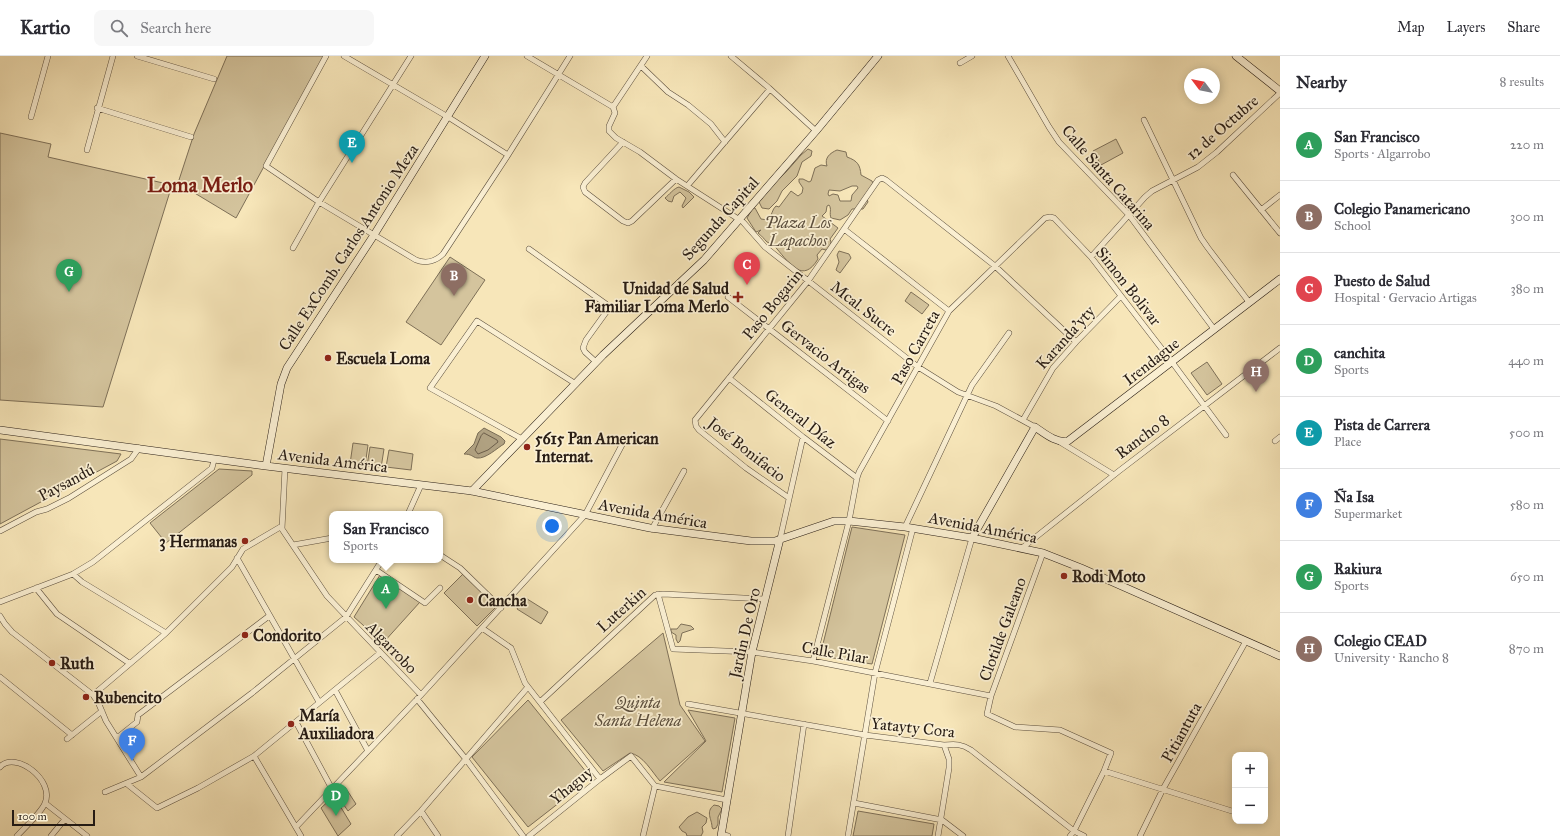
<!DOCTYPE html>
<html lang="en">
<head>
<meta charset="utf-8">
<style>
	body { margin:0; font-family:"IM FELL Great Primer",serif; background:#f7f7f7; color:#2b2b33 }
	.controls { position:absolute; right:12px; bottom:12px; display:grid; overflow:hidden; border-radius:8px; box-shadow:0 2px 10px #0003 }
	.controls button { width:36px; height:36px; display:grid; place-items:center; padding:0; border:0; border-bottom:1px solid #e1e1e2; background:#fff; color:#2b2b33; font:20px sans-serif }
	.compass { position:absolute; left:1184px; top:12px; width:36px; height:36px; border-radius:50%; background:#fff; box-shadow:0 2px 10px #0003; rotate:302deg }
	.scale { position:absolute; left:12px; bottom:10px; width:83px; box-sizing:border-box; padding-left:4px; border:2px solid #271c14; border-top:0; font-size:11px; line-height:14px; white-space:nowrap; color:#271c14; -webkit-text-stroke:3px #faefd2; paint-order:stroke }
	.you { position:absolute; left:552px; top:470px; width:14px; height:14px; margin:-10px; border:3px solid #fff; border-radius:50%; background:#1a73e8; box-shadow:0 0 0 6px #1a73e833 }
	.badge { display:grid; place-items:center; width:26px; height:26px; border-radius:50%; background:#8f2418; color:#fff; font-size:13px; font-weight:700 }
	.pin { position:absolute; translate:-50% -33px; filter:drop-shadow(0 1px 2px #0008) }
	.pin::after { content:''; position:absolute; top:21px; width:14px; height:12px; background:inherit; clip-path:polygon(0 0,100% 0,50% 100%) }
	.popup { position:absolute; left:329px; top:455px; width:114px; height:52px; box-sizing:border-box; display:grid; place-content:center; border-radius:8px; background:#fff; filter:drop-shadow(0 1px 3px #0005); font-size:13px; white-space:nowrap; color:#7c7c81 }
	.popup b { font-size:15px; color:#2b2b33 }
	.popup::after { content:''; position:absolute; left:50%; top:100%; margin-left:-8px; border:8px solid transparent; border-top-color:#fff }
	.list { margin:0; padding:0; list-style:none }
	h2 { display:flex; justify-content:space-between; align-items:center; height:52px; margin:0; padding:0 16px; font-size:17px }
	h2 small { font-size:13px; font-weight:400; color:#7c7c81 }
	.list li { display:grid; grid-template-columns:26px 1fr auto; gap:12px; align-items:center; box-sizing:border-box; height:72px; padding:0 16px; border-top:1px solid #e1e1e2 }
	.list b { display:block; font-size:15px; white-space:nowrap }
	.list p { margin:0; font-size:13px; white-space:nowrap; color:#7c7c81 }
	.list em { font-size:13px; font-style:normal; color:#7c7c81 }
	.icon { flex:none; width:22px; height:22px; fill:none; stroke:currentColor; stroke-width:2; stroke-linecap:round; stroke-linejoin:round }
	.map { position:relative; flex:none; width:1280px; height:780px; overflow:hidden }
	header { display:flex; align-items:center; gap:24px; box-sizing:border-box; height:56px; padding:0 20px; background:#fff; border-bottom:1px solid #e1e1e2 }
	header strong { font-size:19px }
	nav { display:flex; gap:22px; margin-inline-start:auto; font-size:14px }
	.search { width:280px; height:36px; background:#f7f7f7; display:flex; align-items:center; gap:10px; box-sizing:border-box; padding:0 14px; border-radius:8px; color:#7c7c81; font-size:15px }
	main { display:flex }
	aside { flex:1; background:#fff }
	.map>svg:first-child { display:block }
	.green { fill:#d4c49d; stroke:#7e7058; fill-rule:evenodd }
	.water { fill:#b0a181; stroke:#796c55 }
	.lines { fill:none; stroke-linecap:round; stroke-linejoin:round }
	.shore { stroke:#6c5e4a; stroke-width:1 }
	.street-casing { stroke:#5b4e3d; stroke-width:6 }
	.secondary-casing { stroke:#271c14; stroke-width:8 }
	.street { stroke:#faefd2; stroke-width:5 }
	.secondary { stroke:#faefd2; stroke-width:7 }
	.poi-dot { fill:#8f2418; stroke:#faefd2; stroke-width:1.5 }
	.labels { text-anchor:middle; stroke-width:3.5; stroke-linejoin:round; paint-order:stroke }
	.street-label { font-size:16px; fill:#271c14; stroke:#faefd2 }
	.park-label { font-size:16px; font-style:italic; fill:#5b4e3d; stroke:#faefd2 }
	.poi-label { font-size:16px; font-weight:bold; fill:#271c14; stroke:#faefd2; text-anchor:start }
	.district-label { font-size:20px; font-weight:bold; fill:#7a1f14; stroke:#faefd2 }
</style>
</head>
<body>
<header>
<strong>Kartio</strong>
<div class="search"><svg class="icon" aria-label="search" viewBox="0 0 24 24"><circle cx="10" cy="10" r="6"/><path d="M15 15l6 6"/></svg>Search here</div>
<nav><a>Map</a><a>Layers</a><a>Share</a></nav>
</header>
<main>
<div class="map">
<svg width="1280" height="780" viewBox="0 0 1280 780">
	<rect width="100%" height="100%" fill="#f7e6b9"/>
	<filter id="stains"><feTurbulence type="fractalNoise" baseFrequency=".005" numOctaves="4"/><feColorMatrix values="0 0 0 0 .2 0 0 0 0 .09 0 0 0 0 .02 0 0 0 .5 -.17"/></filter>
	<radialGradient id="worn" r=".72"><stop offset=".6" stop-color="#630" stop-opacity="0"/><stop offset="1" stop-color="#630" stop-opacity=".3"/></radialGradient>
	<path class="green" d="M227 0H324L236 162 178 127 194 78Z
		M0 77 51 88 48 101 172 129 103 351 0 344Z
		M1116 83 1123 97 1101 109 1093 95Z
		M808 93 812 95 811 100 802 106 797 120 782 135 777 145 769 153 762 152 759 146 773 128 786 116 801 99Z
		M837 94 846 96 847 101C858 105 860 109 861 119L872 125 873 127 866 140 868 146 863 153H852L848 159 840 164 831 162C829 157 832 153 829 149L827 150 826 156 822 160 838 172 830 183 831 186 830 191 826 194 822 193 817 199 818 203C803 228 790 208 777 193 775 189 771 188 767 186 764 183 762 180 758 177L761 174 756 176 747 162 753 152H755L761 163 768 164C772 160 772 153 776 150L779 151 791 135 798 140 802 137 803 132 799 126V123H803L809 126 811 125 815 112 821 109 827 110C824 102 830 97 837 94ZM852 130H857L858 132 852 139 851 145H840L838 139 833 138 829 140 828 138 829 134 840 135Z
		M679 131 689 136 694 141 683 152 682 150 686 142 680 136 674 140 672 146 668 145 665 142C669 139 674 132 679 131Z
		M839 195 849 198 851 202 840 217 836 214 839 206 837 199Z
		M450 201 485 224 441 289 406 266Z
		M911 236 929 249 922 258 905 245Z
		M1207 306 1222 328 1207 339 1191 317Z
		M0 383 121 398 117 405 0 468Z
		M353 387 368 389 365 410 350 408Z
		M370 391 384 393 381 412 367 410Z
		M389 394 413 398 411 414 386 411Z
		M219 413 252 415V419L166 487 150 467Z
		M852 471 905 479 872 608 820 600Z
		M463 518 496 551 477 570 444 537Z
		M380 519 420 546 383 587 354 561Z
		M524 541 548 556 541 568 517 553Z
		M681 568 691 570 694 573 682 577 680 585 678 587 676 583V579L671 576V573H677Z
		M663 577 680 649 705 685 660 725C652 716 643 699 630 697L603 715 561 664Z
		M528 644 591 722 528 771 472 701Z
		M688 654 735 662 722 736 664 726 706 685Z
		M345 731 356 748 348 755 337 739Z
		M334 740 351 768 338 780 321 752Z
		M714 749 719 750 722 753 718 761V768L716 772 713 773 712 771C712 763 705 756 714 749Z
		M858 755 934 768 932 780H853Z
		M697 756 707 762 706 767 702 771 703 776 701 780H687L686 777 682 775 679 771 688 761Z"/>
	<path class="water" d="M484 372 501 381 505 385 504 388C497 392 486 403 477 402 472 401 472 398 464 398L474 388 478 377Z"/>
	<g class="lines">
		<path class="shore" d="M484 377 497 384 498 386 488 394 478 398 475 394 481 380Z"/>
		<g class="street-casing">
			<path id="street" d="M137 0 214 23
				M326 0 266 110 319 146 416 204C426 208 436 205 443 198L508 99 570 0
				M344 0 448 61 508 99
				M527 0 613 51 615 57 609 70V75L616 82 640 96 676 123 743 166 765 191 918 311 958 336 996 350 1035 371
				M731 0 769 32 816 75
				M1008 0 1049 71 1059 86 1129 159 1214 273
				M960 7 972 0
				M641 10 668 36 688 49 711 68 725 86
				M613 51 647 0
				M97 52 191 81
				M31 61 48 0
				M1144 64 1201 182 1208 192 1249 246
				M623 86 585 127 583 131 585 136 623 165 628 167 632 165 676 123
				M87 94 113 0
				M1233 119 1280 177
				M688 129 770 33
				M1261 154 1280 139
				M844 173 949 255
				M293 192 319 146 411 0
				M529 193 606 248 607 255 586 284 583 292 585 296 596 306
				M1091 201 1145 141 1152 135 1198 111 1217 96 1280 37
				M728 241 888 365
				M729 322 803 381 857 422
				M1023 364 1053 312 1076 286 1121 240
				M522 383 430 332 477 265 576 328
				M1275 385 1280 381
				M1060 386 1114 419
				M285 412 282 473 327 540 421 639
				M789 442 746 412 699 374 696 370 695 364 808 225 878 124 882 122 886 124 995 210 1076 286
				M408 458 421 429
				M905 471 972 329 1009 277
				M652 473 684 415
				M0 475 36 456 47 453 69 442 131 403 139 392
				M780 483 803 381
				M293 489 332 482
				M1022 492 1119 415 1280 292
				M1043 497 991 640 987 658 1015 671 1060 674 1111 697 1104 715 1074 775 1070 780
				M440 499 460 512 501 552
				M237 502 319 646
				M376 514 425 547 440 532
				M73 518 82 526 166 577
				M36 532 57 558 129 607
				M658 538 673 593 752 596 813 605 991 640
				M0 546 73 518 93 506 212 412 214 404
				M0 560 5 568 12 576 93 639 98 646 106 665 141 721
				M482 572 511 592 525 627 600 723
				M813 605 849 465 857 422 859 416 949 255 1045 162 1050 161 1054 162 1091 201 1172 306 1226 379
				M0 621 72 679
				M930 627 972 482
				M335 634 368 695
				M93 639 166 577 232 511 243 493 282 470
				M417 643 465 702 523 780
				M540 646 655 539 663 538 765 543
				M688 648 865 679 944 689C956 688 962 688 971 694L1074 775 1084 780
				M296 666 332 733
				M117 682 137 666 138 659 269 560
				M67 683 102 655
				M254 700 301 780
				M0 711C15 694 55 724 45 747 42 756 24 772 17 780
				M1104 715 1235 756
				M127 728 157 752 198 732 254 700 380 597
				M105 736 141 721 252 637 346 561 382 504
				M45 747 87 780
				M854 747 942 764 963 780
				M421 755 438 780
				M296 771 421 639 585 459 623 387
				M721 778 728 780
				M51 780 65 763
				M397 780 421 755 528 631
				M529 780 600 723 631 700 655 730 727 744
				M643 780 655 730
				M788 780 804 668
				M848 780 875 617 913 472
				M938 780 949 712V703L944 689
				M1140 780 1163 733 1246 585"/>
		</g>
		<g class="secondary-casing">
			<path id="secondary" d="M1236 0 1280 35
				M0 374 266 410 472 435 650 472 751 485H775L834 465H849L905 471 972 482 1043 497 1081 512 1280 600
				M266 410 281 328 287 312 374 179 485 0
				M472 435 603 299 704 204 816 75 878 0
				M972 482 1035 371C1044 377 1057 388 1068 385L1280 223
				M721 780 752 596 780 483"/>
		</g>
		<use href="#street" class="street"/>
		<use href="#secondary" class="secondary"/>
	</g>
	<g class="poi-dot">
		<path d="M736 235h4v4h4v4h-4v4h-4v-4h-4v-4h4z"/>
		<circle cx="328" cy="302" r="4"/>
		<circle cx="527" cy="391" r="4"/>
		<circle cx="245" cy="485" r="4"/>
		<circle cx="1064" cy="520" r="4"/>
		<circle cx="470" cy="544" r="4"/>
		<circle cx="245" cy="579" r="4"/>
		<circle cx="52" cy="607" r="4"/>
		<circle cx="86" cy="641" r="4"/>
		<circle cx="291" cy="668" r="4"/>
	</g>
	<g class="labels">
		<g class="street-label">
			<text transform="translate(1222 71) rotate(-41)" y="6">12 de Octubre</text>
			<text transform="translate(1109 121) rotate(49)" y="6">Calle Santa Catarina</text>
			<text transform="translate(720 162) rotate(-48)" y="6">Segunda Capital</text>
			<text transform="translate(348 191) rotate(-57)" y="6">Calle ExComb. Carlos Antonio Meza</text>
			<text transform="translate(1129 230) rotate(52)" y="6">Simon Bolivar</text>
			<text transform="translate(772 248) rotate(-51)" y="6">Paso Bogarin</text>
			<text transform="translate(864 252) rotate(38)" y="6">Mcal. Sucre</text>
			<text transform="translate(1065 281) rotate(-48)" y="6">Karanda'yty</text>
			<text transform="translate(915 291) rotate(-61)" y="6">Paso Carreta</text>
			<text transform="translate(826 300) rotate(38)" y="6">Gervacio Artigas</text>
			<text transform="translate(1151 305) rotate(-38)" y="6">Irendague</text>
			<text transform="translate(801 362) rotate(38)" y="6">General Díaz</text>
			<text transform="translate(1142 380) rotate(-37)" y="6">Rancho 8</text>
			<text transform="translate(747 393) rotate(38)" y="6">José Bonifacio</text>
			<text transform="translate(333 404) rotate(7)" y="6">Avenida América</text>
			<text transform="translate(66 426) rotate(-28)" y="6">Paysandú</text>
			<text transform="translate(653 457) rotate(10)" y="6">Avenida América</text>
			<text transform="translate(983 471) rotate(11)" y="6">Avenida América</text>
			<text transform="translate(621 553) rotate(-42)" y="6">Luterkin</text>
			<text transform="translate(1002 573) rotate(-70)" y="6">Clotilde Galeano</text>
			<text transform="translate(744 577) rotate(-77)" y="6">Jardin De Oro</text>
			<text transform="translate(392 591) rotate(46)" y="6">Algarrobo</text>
			<text transform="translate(835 596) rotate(10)" y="6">Calle Pilar</text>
			<text transform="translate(913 671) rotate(6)" y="6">Yatayty Cora</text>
			<text transform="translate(1181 676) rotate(-61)" y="6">Pitiantuta</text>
			<text transform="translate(571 729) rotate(-39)" y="6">Yhaguy</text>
		</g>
		<g class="park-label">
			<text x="798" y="172">Plaza Los<tspan x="798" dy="18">Lapachos</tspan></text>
			<text x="638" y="652">Quinta<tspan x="638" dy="18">Santa Helena</tspan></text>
		</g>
		<g class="poi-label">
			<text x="729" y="238" text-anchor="end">Unidad de Salud<tspan x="729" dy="18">Familiar Loma Merlo</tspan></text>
			<text x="336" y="308">Escuela Loma</text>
			<text x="535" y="388">5615 Pan American<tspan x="535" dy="18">Internat.</tspan></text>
			<text x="237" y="491" text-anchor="end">3 Hermanas</text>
			<text x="1072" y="526">Rodi Moto</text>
			<text x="478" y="550">Cancha</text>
			<text x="253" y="585">Condorito</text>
			<text x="60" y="613">Ruth</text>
			<text x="94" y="647">Rubencito</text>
			<text x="299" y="665">María<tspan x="299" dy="18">Auxiliadora</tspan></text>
		</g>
		<g class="district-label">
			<text x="200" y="136">Loma Merlo</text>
		</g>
	</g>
	<rect width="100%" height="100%" filter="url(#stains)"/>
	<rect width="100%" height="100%" fill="url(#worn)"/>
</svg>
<div class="controls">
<button>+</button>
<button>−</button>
</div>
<svg class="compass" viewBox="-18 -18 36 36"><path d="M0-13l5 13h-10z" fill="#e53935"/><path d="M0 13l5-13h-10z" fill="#7c7c81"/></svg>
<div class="scale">100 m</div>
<div class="you"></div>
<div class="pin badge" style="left:386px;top:553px;background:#2e9e5b">A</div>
<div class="popup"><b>San Francisco</b>Sports</div>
<div class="pin badge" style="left:454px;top:240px;background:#8d6e63">B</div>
<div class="pin badge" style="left:747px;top:229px;background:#e0444e">C</div>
<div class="pin badge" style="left:336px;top:760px;background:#2e9e5b">D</div>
<div class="pin badge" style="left:352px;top:107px;background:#0f9aa8">E</div>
<div class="pin badge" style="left:132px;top:705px;background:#3f7fe0">F</div>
<div class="pin badge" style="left:69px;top:236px;background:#2e9e5b">G</div>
<div class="pin badge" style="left:1256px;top:336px;background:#8d6e63">H</div>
</div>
<aside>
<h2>Nearby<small>8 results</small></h2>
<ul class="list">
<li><span class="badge" style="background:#2e9e5b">A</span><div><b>San Francisco</b><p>Sports · Algarrobo</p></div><em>220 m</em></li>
<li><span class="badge" style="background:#8d6e63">B</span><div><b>Colegio Panamericano</b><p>School</p></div><em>300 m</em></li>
<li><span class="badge" style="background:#e0444e">C</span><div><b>Puesto de Salud</b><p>Hospital · Gervacio Artigas</p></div><em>380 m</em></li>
<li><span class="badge" style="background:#2e9e5b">D</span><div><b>canchita</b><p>Sports</p></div><em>440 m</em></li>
<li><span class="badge" style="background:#0f9aa8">E</span><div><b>Pista de Carrera</b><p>Place</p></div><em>500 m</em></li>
<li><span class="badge" style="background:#3f7fe0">F</span><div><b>Ña Isa</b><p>Supermarket</p></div><em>580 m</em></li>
<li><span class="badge" style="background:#2e9e5b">G</span><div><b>Rakiura</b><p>Sports</p></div><em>650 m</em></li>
<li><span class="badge" style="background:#8d6e63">H</span><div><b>Colegio CEAD</b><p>University · Rancho 8</p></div><em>870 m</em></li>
</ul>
</aside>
</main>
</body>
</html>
